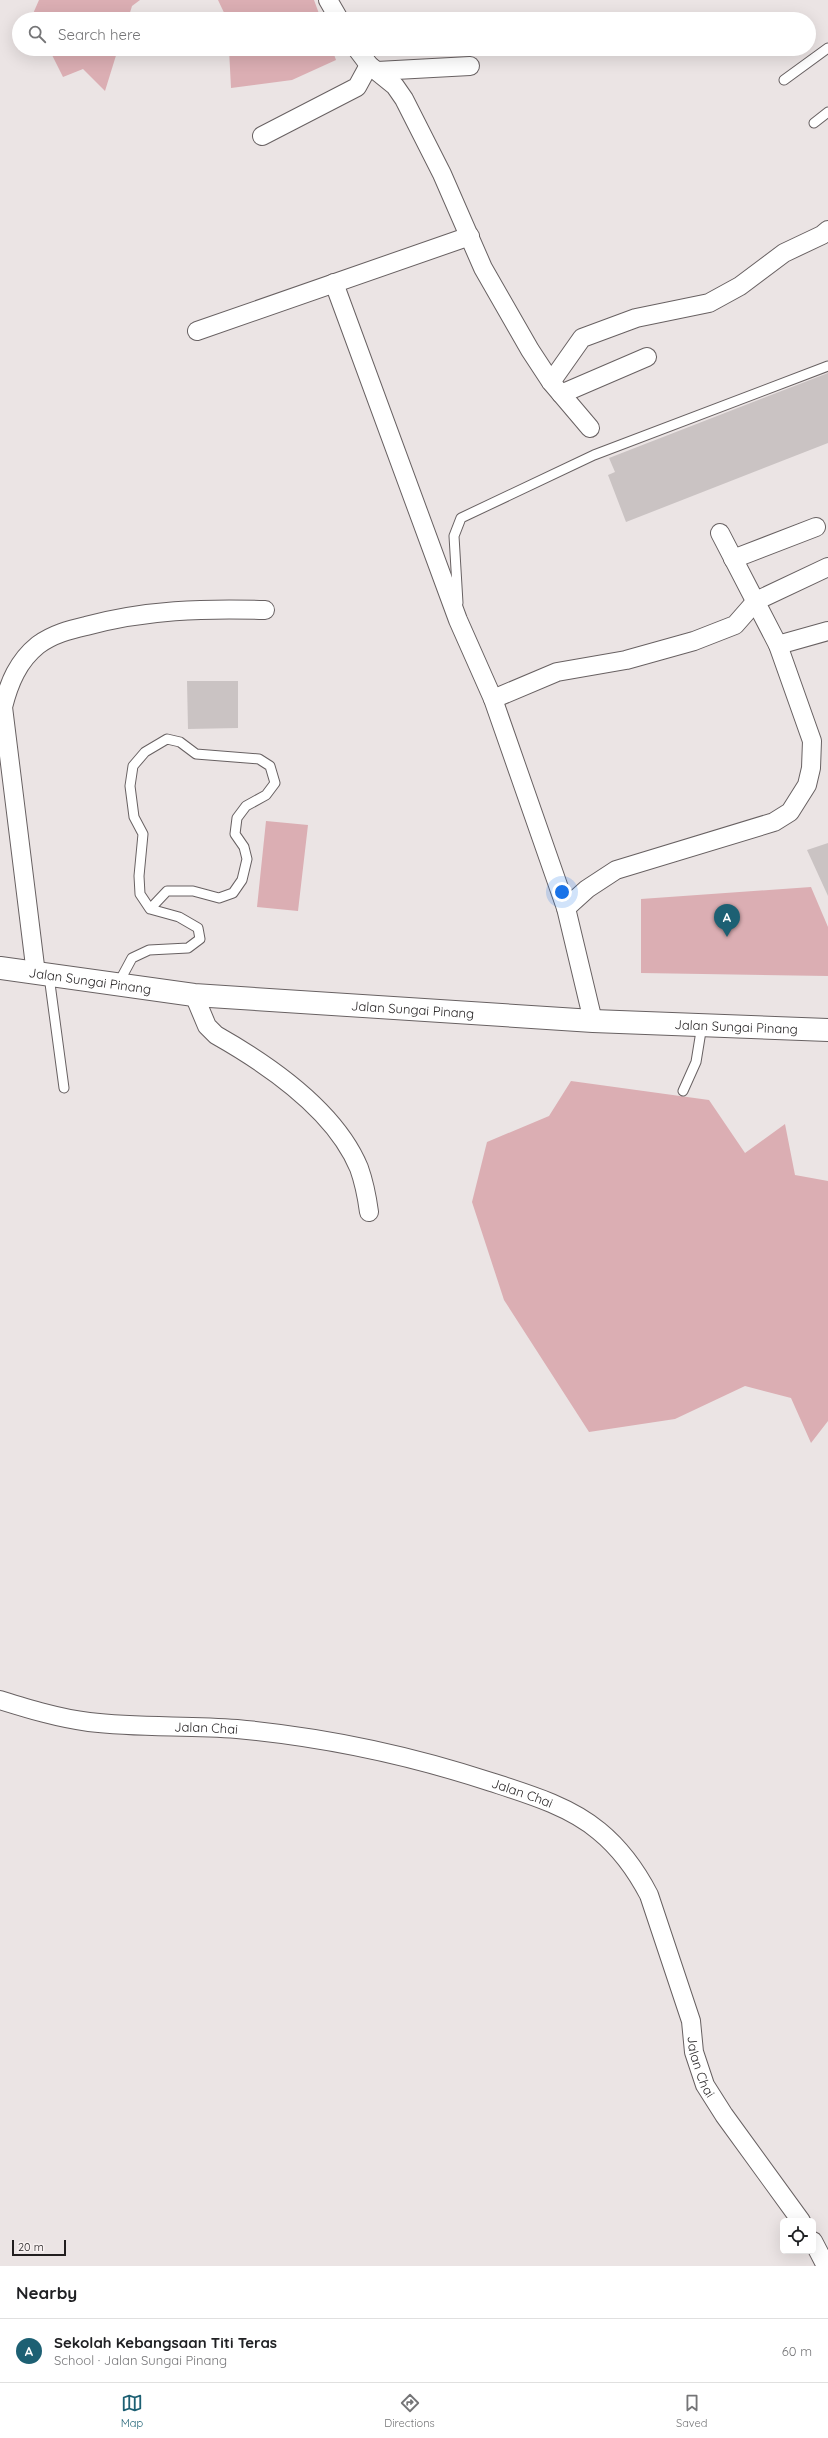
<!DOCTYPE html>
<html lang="en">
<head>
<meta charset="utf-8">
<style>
	body { margin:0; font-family:Quicksand,sans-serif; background:#f6f6f6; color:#202124 }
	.controls { position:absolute; right:12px; bottom:12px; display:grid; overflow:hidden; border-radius:6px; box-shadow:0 4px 16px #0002 }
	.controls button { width:36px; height:36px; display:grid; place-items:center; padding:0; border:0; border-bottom:1px solid #e0e0e0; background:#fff; color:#202124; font:20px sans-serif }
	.scale { position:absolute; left:12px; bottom:10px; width:54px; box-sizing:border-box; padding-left:4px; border:2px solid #211e1f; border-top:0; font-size:11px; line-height:14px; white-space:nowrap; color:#211e1f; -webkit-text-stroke:3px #f8f1f1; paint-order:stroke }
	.you { position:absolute; left:562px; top:892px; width:14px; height:14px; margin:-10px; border:3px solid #fff; border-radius:50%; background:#1a73e8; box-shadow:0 0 0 6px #1a73e833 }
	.badge { display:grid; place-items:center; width:26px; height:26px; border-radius:50%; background:#1d6073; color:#fff; font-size:13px; font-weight:700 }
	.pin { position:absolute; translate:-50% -33px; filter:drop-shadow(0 1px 2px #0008) }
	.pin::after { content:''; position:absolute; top:21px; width:14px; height:12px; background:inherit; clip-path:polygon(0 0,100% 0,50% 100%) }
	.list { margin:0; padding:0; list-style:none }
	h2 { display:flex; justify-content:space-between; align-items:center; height:52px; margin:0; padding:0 16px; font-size:17px }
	h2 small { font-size:13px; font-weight:400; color:#757577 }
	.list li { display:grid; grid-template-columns:26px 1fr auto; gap:12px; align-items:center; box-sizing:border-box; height:64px; padding:0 16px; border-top:1px solid #e0e0e0 }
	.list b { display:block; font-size:15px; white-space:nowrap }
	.list p { margin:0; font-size:13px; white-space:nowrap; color:#757577 }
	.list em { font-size:13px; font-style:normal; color:#757577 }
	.icon { flex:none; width:22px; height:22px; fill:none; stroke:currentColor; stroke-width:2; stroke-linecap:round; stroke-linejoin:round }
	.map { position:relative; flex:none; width:828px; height:2266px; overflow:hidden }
	.search { position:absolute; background:#fff; box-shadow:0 4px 16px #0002; left:12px; right:12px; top:12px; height:44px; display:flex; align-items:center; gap:10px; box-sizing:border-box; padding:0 14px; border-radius:22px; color:#757577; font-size:15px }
	.sheet { height:116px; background:#fff }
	nav { display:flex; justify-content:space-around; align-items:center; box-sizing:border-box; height:56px; border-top:1px solid #e0e0e0; background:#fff; font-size:11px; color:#757577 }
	nav a { display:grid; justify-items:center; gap:2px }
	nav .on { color:#1d6073 }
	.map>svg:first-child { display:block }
	.green { fill:#dbaeb3 }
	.building { fill:#cac3c3 }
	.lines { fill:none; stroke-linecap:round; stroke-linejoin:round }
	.lane-casing { stroke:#686162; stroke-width:11 }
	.street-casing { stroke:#686162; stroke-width:20 }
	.primary-casing { stroke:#686162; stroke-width:24 }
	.lane { stroke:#fff; stroke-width:9 }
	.street { stroke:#fff; stroke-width:18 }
	.primary { stroke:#fff; stroke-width:22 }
	.labels { text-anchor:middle; stroke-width:3.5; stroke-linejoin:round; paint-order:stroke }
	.street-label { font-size:13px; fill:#211e1f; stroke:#f8f1f1 }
</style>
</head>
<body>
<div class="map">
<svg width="828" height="2266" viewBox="0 0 828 2266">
	<rect width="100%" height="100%" fill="#ebe4e4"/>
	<path class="green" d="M39 0H140L132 6 128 19H34L32 16Z
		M218 0H314L321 19H227Z
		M49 49H118L105 91 83 69 63 77Z
		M229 49H332L336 60 292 80 231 88Z
		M266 821 308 825 298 911 257 907Z
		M811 887 828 927V976L641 973V899Z
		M571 1081 709 1100 745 1153 785 1124 795 1175 828 1181V1421L811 1443 791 1398 745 1386 675 1419 589 1432 504 1300 472 1202 487 1142 549 1116Z"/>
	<path class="building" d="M828 373V443L626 522 608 475 615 472 609 458Z
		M187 681H238V728L188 729Z
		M828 843V896L807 850Z"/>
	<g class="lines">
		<g class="lane-casing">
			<path id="lane" d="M784 80 828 48
				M814 123 828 112
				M458 603 454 536 461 518 594 455 828 366
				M49 976 64 1088
				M118 984 132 958 149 950 188 948 200 939 198 928 179 917 150 909 140 894 139 876 143 834 134 817 130 786 133 766 145 752 167 739 180 742 196 754 259 759 270 766 275 783 266 795 246 806 237 818 235 834 244 847 247 859 242 880 233 893 219 898 193 891H167L150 909
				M683 1091 696 1062 702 1025"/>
		</g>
		<g class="street-casing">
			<g id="street">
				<path d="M328 0 339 19"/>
				<path d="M357 49 369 65 395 86 404 99 442 174 483 268 530 350 551 382 590 428"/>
				<path d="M377 71 470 66"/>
				<path d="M262 136 357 87 369 65"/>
				<path d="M334 283 458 620 493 699 566 908 593 1021"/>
				<path d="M197 331 470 236"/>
				<path d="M551 382 582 338 636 318 709 303 740 286 784 253 822 235 828 230"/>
				<path d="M561 394 647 357"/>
				<path d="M733 559 816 527"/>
				<path d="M778 645 828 631"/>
				<path d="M493 699 557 672 626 660 694 641 735 625 756 601 828 567"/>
				<path d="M566 908 587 889 616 870 774 822 790 812 807 785 811 768 812 741 778 645 720 533"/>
				<path d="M36 974 3 707C9 683 18 661 38 645 53 634 69 630 86 626 145 610 204 608 265 610"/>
				<path d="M194 995 207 1026 216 1035C269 1065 335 1110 359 1168 364 1182 367 1197 369 1212"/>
				<path id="s1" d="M0 1700C29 1709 58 1718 89 1722 138 1728 187 1725 237 1729 323 1737 409 1755 491 1782 528 1794 569 1806 599 1831 621 1849 636 1870 649 1895L691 2021 694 2052 705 2085 724 2115 801 2221"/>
				<path d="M813 2241 826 2266"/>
			</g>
		</g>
		<g class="primary-casing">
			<g id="primary">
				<path id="s2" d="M0 968 194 995 593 1021 828 1030"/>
			</g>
		</g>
		<use href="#lane" class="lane"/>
		<use href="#street" class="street"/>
		<use href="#primary" class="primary"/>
	</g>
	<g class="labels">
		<g class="street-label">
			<text dy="5" stroke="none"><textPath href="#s2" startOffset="91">Jalan Sungai Pinang</textPath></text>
			<text dy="5" stroke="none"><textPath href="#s2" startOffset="415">Jalan Sungai Pinang</textPath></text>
			<text dy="5" stroke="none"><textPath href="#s2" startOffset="739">Jalan Sungai Pinang</textPath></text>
			<text dy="5" stroke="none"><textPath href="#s1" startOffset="209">Jalan Chai</textPath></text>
			<text dy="5" stroke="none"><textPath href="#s1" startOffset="533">Jalan Chai</textPath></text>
			<text dy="5" stroke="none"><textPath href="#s1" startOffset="881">Jalan Chai</textPath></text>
		</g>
	</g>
</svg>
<div class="controls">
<button><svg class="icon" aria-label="locate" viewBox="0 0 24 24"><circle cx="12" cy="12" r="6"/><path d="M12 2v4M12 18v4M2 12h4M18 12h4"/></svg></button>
</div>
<div class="scale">20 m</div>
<div class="you"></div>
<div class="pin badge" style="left:727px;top:937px">A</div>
<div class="search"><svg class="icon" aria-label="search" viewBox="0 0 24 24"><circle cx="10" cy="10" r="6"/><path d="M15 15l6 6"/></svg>Search here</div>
</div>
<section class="sheet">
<h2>Nearby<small></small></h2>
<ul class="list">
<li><span class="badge">A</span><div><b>Sekolah Kebangsaan Titi Teras</b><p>School · Jalan Sungai Pinang</p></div><em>60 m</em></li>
</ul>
</section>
<nav>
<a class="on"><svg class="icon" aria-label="map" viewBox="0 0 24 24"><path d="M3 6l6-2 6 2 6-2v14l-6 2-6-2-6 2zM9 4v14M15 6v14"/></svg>Map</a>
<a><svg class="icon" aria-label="directions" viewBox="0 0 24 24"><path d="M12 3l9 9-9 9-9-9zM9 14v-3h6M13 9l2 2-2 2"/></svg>Directions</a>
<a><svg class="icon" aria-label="saved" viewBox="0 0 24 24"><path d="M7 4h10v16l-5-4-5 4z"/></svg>Saved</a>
</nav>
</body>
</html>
